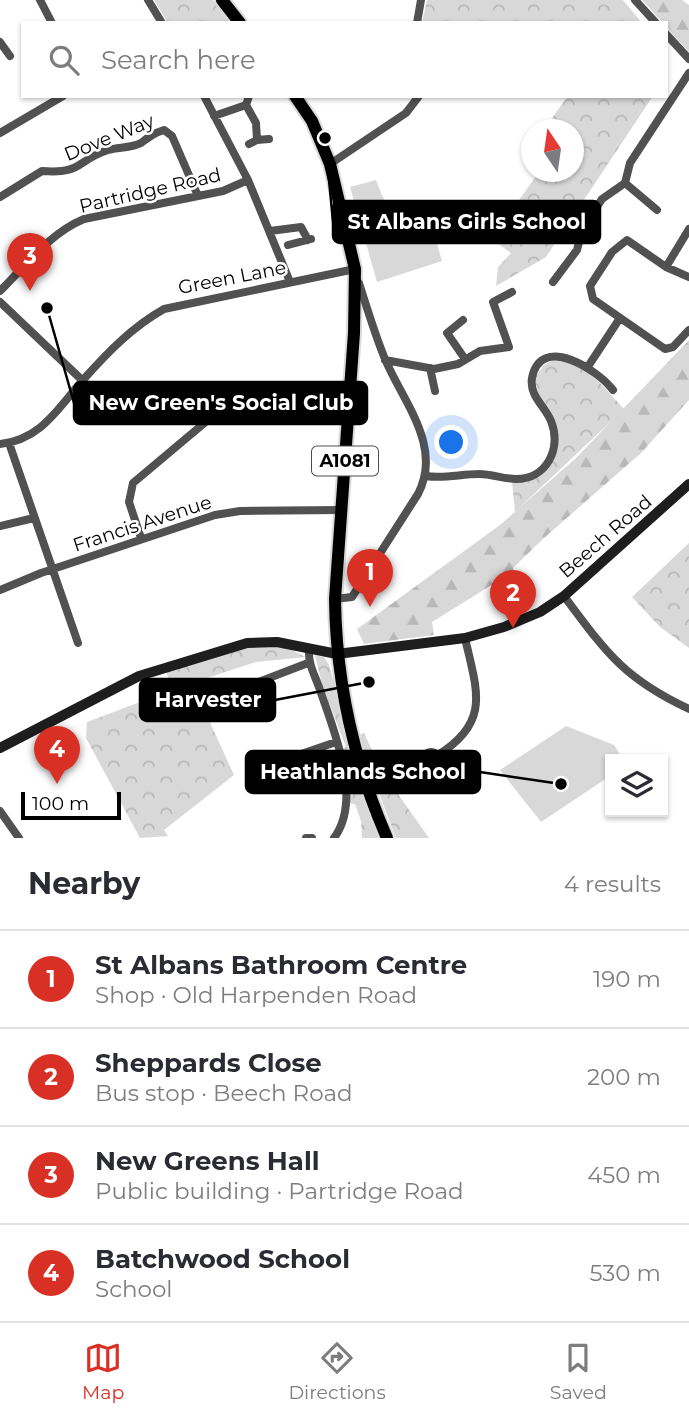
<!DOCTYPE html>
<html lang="en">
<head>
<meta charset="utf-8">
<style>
	body { margin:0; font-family:Montserrat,sans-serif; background:#f7f7f7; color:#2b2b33 }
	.controls { position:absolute; right:21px; bottom:21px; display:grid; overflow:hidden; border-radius:0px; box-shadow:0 2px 5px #0004 }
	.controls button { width:63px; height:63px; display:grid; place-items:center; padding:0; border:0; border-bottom:2px solid #e1e1e2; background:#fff; color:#2b2b33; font:35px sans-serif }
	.compass { position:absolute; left:521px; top:119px; width:63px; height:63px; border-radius:50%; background:#fff; box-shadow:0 2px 5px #0004; rotate:347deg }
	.scale { position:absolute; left:21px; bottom:18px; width:100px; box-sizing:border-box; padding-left:7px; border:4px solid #000; border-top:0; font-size:19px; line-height:24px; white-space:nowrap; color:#000; -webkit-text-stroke:5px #fff; paint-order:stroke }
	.you { position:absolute; left:452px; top:443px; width:24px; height:24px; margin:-18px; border:5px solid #fff; border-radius:50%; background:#1a73e8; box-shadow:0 0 0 10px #1a73e833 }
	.badge { display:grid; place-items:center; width:46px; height:46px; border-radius:50%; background:#d93025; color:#fff; font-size:23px; font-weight:700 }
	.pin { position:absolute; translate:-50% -58px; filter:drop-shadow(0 2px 4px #0008) }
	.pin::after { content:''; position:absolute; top:37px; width:24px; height:21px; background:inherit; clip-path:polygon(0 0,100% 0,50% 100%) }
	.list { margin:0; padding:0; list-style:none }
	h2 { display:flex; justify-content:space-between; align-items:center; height:91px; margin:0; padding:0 28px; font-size:30px }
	h2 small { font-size:23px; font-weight:400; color:#7c7c81 }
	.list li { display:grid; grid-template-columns:46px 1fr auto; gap:21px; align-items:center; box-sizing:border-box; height:98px; padding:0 28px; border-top:2px solid #e1e1e2 }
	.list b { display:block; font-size:26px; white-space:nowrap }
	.list p { margin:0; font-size:23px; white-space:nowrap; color:#7c7c81 }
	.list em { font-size:23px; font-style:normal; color:#7c7c81 }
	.icon { flex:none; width:38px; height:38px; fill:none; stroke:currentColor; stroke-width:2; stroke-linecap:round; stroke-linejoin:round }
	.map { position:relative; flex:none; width:689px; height:838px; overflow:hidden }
	.search { position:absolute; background:#fff; box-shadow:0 2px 5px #0004; left:21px; right:21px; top:21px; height:77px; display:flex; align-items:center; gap:18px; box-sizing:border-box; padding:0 24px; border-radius:0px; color:#7c7c81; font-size:26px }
	.sheet { height:483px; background:#fff }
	nav { display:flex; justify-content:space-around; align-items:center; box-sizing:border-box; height:98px; border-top:2px solid #e1e1e2; background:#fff; font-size:19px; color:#7c7c81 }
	nav a { display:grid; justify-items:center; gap:4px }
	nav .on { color:#d93025 }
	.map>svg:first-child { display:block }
	.grass { fill:#d8d8d8 }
	.forest { fill:url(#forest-firs) }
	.park { fill:url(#park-crowns) }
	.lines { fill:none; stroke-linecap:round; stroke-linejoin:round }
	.primary-casing { stroke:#dbdbdb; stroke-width:16 }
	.street { stroke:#515151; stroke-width:8 }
	.secondary { stroke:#1e1e1e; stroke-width:10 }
	.primary { stroke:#000; stroke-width:12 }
	.labels { text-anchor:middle; stroke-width:5; stroke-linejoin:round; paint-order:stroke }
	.shield { fill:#fff; stroke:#4c4c4c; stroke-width:2 }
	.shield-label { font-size:18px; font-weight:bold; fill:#000 }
	.street-label { font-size:19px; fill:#000; stroke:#fff }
	.leader { fill:none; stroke:#000; stroke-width:2.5 }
	.callout-dot { fill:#000; stroke:#fff; stroke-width:2.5 }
	.callout { fill:#000; stroke:#000; stroke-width:2.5 }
	.callout-label { font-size:21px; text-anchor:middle; font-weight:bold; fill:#fff }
</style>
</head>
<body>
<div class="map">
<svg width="689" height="838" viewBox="0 0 689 838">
	<defs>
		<pattern id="forest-firs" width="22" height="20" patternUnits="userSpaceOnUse" patternTransform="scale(1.75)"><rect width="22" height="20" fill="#d8d8d8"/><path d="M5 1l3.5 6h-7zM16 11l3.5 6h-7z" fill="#b8b8b8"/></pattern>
		<pattern id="park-crowns" width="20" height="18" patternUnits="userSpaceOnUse" patternTransform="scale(1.75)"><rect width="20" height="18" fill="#d8d8d8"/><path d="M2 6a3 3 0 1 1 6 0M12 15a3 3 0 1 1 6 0" fill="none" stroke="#b8b8b8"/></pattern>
	</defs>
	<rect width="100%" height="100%" fill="#fff"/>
	<path class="grass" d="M376 180C383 201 394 216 401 238L433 230 442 261 377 282 350 187Z
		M566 726 614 745 623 759H610V776L541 822 500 770Z"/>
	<path class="forest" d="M642 0H682L689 5V52L666 27V23H663Z
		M689 340V400L641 453 544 538 513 568 514 571 432 622 434 635 364 644 357 629 500 525 576 458Z"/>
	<path class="park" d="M154 0H213L230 23H168Z
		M427 0H623L642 23H422Z
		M568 96H653L546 257 496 286 498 267 511 253 491 239 539 172 550 174 574 172V130L544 129Z
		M553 360C586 361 603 387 624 409L515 512 512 482 550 465C574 429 537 409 535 378L544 365Z
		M689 543V648L660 627 632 597Z
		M247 646 285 647 306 657 256 662 192 683 234 775 164 830 168 836 140 838 86 738 87 722 172 690 166 671Z
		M315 655 324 657 329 665 350 739 385 838H362L361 821 355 804 347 803 340 750 346 747 322 684Z
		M364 733 381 770 429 838H396L357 736Z"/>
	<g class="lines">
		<g class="primary-casing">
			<path id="primary" d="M222 0 240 23
				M295 96 312 121 330 164 355 269 354 333 335 599C336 682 354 762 387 838"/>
		</g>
		<path class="street" d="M40 0 52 23
			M148 0 162 23
			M635 0 656 23
			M417 23 421 0
			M666 34 689 59
			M0 42 10 56
			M204 96 248 180 290 282
			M249 96 246 105 256 123 257 140 249 144
			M214 116 246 105
			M0 133 63 96
			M257 140 269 139
			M330 164 406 113 419 96
			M625 183 630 163 689 73
			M625 183 657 210
			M0 197 42 171C83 174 75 161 108 150 118 147 132 148 141 143 149 137 154 133 164 130L172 136 198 196
			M270 231 301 227 308 240
			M288 245 311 239
			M666 267 689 229
			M689 277 666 267 627 240 612 252 590 286 593 299 665 349 673 347 689 330
			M553 282 577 250 582 230 602 199 625 183
			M0 291C26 265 50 233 84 219L223 191 248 180
			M0 302 83 381
			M463 320 447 333 465 359
			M385 360 434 369 458 364 480 351 509 347 493 302 512 292
			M430 368 435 391
			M587 368 620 318
			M9 443 78 643
			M0 444C41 440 58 408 83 380 107 353 132 327 164 309L355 269
			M426 476C444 479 461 474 479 474 492 474 504 479 516 479 547 479 562 448 551 421 545 406 529 396 532 378 541 333 598 370 613 390
			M0 526 34 518
			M141 538 129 502 133 483 233 399 249 398
			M0 590 41 573 215 515 240 511 341 510
			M564 596C606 652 623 678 689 709
			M335 599 352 597 418 494C443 446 403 402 385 359 375 335 367 308 359 283
			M309 649C308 665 315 675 320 690 334 731 363 799 334 838
			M238 690 308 663
			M423 760a8 8 0 1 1 16 0a8 8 0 1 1-16 0Z
			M298 755 305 780 289 786 278 762 336 742
			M438 755C491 722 477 691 465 638
			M0 811 19 838
			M306 838H312"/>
		<path class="secondary" d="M0 748 139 676 247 643 277 642 337 654 465 638 504 627 540 612 564 596 689 484"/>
		<use href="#primary" class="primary"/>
	</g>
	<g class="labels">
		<rect class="shield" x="312" y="446.5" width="66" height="29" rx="5"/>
		<g class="shield-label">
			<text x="345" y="467">A1081</text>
		</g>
		<g class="street-label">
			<text transform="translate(109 137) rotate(-22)" y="7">Dove Way</text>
			<text transform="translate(150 190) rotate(-13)" y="7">Partridge Road</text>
			<text transform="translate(232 277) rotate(-11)" y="7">Green Lane</text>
			<text transform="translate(142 523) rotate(-18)" y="7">Francis Avenue</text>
			<text transform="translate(605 536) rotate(-41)" y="7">Beech Road</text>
		</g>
	</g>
	<path class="leader" d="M325 138L333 222M47 308L74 403M369 682L275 700M561 784L480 772"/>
	<g class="callout-dot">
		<circle cx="325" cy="138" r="7"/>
		<circle cx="47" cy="308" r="7"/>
		<circle cx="369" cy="682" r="7"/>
		<circle cx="561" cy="784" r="7"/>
	</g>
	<g class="callout">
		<rect x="333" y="201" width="267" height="42" rx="7"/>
		<rect x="74" y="382" width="293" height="42" rx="7"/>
		<rect x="140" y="679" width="135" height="42" rx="7"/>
		<rect x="246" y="751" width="234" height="42" rx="7"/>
	</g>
	<g class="callout-label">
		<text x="467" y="229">St Albans Girls School</text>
		<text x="221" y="410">New Green's Social Club</text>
		<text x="208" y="707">Harvester</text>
		<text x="363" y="779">Heathlands School</text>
	</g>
</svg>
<div class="controls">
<button><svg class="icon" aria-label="layers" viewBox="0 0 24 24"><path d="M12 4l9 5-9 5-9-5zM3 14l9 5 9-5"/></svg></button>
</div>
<svg class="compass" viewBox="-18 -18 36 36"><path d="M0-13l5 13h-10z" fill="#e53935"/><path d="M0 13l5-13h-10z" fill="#7c7c81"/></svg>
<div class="scale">100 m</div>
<div class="you"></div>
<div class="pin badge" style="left:370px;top:607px">1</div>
<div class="pin badge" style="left:513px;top:628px">2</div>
<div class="pin badge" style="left:30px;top:291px">3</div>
<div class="pin badge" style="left:57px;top:784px">4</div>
<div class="search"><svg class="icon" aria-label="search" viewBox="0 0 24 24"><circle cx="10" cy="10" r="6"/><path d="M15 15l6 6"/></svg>Search here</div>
</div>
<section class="sheet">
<h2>Nearby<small>4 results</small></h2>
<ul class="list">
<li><span class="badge">1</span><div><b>St Albans Bathroom Centre</b><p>Shop · Old Harpenden Road</p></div><em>190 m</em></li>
<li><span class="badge">2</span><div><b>Sheppards Close</b><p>Bus stop · Beech Road</p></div><em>200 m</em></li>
<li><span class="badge">3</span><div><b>New Greens Hall</b><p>Public building · Partridge Road</p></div><em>450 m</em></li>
<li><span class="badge">4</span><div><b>Batchwood School</b><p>School</p></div><em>530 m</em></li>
</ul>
</section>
<nav>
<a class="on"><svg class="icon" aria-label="map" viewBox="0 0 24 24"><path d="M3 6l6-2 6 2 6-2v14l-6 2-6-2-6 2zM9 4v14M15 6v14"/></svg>Map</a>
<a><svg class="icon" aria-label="directions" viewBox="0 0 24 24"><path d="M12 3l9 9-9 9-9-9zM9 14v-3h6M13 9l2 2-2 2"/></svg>Directions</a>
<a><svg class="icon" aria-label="saved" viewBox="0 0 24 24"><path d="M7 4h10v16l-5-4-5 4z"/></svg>Saved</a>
</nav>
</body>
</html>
